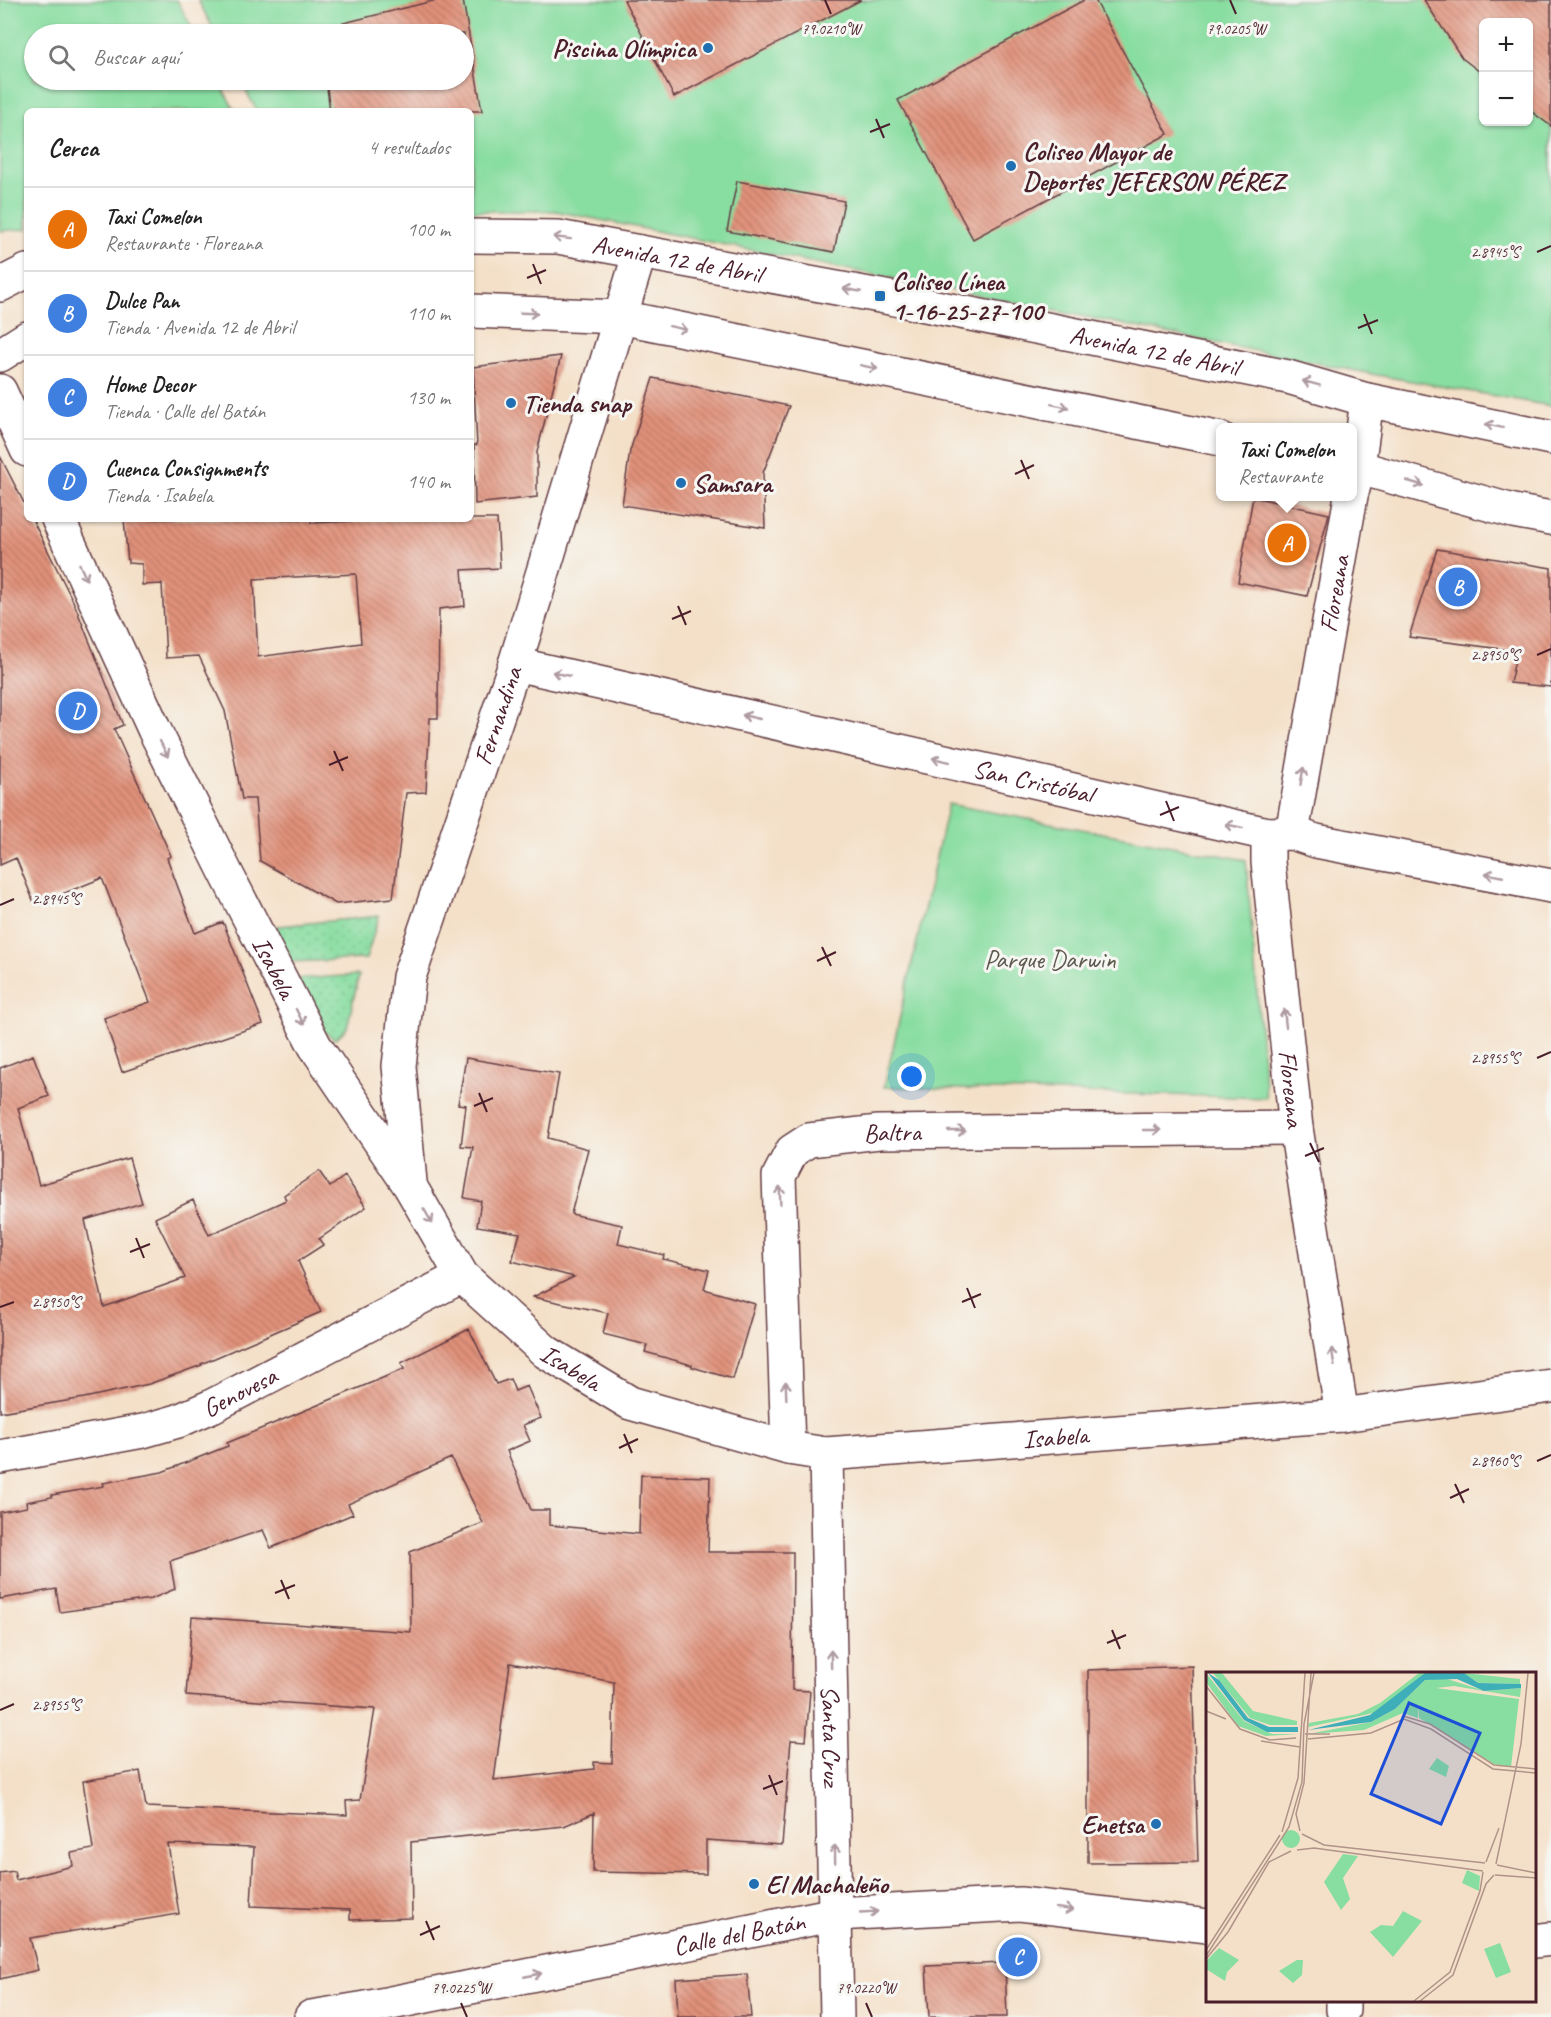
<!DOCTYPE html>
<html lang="es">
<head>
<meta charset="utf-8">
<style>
	body { margin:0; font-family:Caveat,sans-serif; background:#f6f6f6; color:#222 }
	.controls { position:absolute; right:18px; top:18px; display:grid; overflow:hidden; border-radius:9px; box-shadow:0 2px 4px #0004 }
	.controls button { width:54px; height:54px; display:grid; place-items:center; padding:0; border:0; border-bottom:2px solid #e0e0e0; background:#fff; color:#222; font:30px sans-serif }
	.you { position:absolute; left:912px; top:1077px; width:21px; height:21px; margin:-15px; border:4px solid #fff; border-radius:50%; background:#1a73e8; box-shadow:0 0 0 9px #1a73e833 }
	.badge { display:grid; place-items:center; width:39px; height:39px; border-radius:50%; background:#0f766e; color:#fff; font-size:20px; font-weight:700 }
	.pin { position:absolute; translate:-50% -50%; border:3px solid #fff; box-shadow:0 2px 6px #0006 }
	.popup { position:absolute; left:1216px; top:423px; width:141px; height:78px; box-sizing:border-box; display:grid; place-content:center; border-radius:9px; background:#fff; filter:drop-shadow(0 2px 4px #0005); font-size:20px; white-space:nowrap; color:#767676 }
	.popup b { font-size:22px; color:#222 }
	.popup::after { content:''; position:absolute; left:50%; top:100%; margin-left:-12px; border:12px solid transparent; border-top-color:#fff }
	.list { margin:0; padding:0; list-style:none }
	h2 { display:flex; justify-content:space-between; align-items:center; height:78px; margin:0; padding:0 24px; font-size:26px }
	h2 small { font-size:20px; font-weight:400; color:#767676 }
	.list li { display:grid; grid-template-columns:39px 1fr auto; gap:18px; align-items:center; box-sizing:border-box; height:84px; padding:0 24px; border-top:2px solid #e0e0e0 }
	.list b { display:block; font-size:22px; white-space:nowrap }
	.list p { margin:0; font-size:20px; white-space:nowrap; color:#767676 }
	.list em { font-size:20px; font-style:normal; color:#767676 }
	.icon { flex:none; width:33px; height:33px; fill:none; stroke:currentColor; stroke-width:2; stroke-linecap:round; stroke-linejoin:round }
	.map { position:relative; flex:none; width:1551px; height:2017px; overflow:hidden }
	.search { position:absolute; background:#fff; box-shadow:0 2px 4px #0004; left:24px; top:24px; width:450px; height:66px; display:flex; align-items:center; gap:15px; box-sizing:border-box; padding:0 21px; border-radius:33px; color:#767676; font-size:22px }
	.panel { position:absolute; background:#fff; box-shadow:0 2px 4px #0004; left:24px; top:108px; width:450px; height:414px; border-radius:9px }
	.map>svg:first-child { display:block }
	.grass { fill:url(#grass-dots); stroke:#697e66; stroke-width:1.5 }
	.park { fill:#88dda0; stroke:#697e66; stroke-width:1.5; fill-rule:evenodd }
	.building { fill:url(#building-back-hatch); fill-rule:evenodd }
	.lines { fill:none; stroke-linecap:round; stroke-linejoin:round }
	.street-casing { stroke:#643c43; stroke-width:36 }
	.secondary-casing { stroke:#643c43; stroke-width:36 }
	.street { stroke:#fff; stroke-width:33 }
	.secondary { stroke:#fff; stroke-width:33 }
	.oneway { stroke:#ae9aa0 }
	.ticks { fill:none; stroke:#4a1f2b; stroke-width:2 }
	.poi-dot { fill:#1f6fb2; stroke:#f6f6f2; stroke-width:2 }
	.labels { text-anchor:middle; stroke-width:6; stroke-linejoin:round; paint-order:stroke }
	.poi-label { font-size:26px; font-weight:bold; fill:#4a1f2b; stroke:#f6f6f2; text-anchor:start }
	.street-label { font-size:26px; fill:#4a1f2b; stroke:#f6f6f2 }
	.park-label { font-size:26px; fill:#5d584e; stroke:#f6f6f2 }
	.inset-road { fill:none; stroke:#b09389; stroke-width:1.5 }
	.view { fill:#1d4ed8; fill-opacity:0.15; stroke:#1d4ed8; stroke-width:3 }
	.inset-edge { fill:none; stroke:#4a1f2b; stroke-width:3 }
	.ticks-label { font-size:15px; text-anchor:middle; fill:#4a1f2b; stroke:#f6f6f2; stroke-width:6; stroke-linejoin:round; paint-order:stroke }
</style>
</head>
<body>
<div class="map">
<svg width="1551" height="2017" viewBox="0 0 1551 2017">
	<defs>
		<pattern id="grass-dots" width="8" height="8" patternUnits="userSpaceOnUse" patternTransform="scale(1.5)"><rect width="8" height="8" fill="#88dda0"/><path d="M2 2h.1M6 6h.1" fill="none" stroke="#77bd8a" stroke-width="1.8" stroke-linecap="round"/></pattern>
		<pattern id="building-back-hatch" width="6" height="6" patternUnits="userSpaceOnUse" patternTransform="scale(1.5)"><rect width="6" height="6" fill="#e0917a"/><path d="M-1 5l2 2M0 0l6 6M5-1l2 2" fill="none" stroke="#b87664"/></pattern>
	</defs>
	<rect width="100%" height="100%" fill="#f6f6f2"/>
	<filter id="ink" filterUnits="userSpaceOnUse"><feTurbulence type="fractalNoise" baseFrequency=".0167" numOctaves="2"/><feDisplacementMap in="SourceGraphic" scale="12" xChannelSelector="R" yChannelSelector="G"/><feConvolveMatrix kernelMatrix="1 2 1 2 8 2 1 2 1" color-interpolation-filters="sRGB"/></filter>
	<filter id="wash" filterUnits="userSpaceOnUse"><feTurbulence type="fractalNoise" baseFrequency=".008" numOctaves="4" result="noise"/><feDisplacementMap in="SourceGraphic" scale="24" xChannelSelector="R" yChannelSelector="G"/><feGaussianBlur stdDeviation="1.35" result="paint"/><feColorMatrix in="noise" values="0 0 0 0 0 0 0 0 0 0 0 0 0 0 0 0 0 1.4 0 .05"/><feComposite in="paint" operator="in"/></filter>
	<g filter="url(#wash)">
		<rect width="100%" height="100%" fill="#f4e0c8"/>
		<path class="grass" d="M379 916 366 959 288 962 270 927Z
			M359 975 347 1028 335 1039 316 1026 297 979Z"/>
		<path class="park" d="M0 0H177L195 34H34V80H218L235 111H27V229L0 231Z
			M198 0H1551V406L1377 375 555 211H471V111H257L240 80H464V34H216ZM1484 22H1528V122H1484Z
			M948 804 1246 860 1266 1098 884 1087Z"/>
		<g id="blocks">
			<path class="building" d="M437 0H463L482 111H330L326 80H464V34H320L319 29Z
				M624 0H861L674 97Z
				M1084 0H1095L1168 134 973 239 898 100Z
				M1424 0H1551V126L1528 109V22H1484V75L1462 58Z
				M737 181 844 201 834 252 727 231Z
				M561 356 537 452V497L475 504 474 445H477L473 367Z
				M653 378 789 406 763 473 765 528 622 505 630 451Z
				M0 456 27 509V519H32L74 603 123 725 114 729 171 856 167 858 195 933 223 922 263 1024 122 1072 104 1018 150 1002 102 878 35 905 16 858 0 865Z
				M1253 497 1329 514 1307 596 1238 582Z
				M124 519H311V523L404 519H497L500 568 462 570 465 606 439 609 438 718H430L426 792 406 793 393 898 336 904 260 861 255 799H242L225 711 199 656 166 658 162 584 142 585V564L128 563ZM356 574 361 643 258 657 254 579Z
				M1437 549 1551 568V687L1510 683 1517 651 1409 637Z
				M33 1055 49 1096 18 1108 39 1185 129 1158 142 1203 85 1220 104 1307 185 1278 155 1218 193 1200 209 1235 286 1200 284 1195 319 1171 330 1187 345 1176 366 1207 319 1239 323 1245 298 1261 321 1312 201 1364 202 1365 149 1384 84 1398 0 1412V1068Z
				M466 1058 559 1074 548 1138 588 1149 571 1214 622 1225 618 1244 664 1255 663 1259 709 1270 704 1289 755 1304 733 1379 692 1367V1365L645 1352 647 1345 603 1334 608 1313 533 1297 574 1277 512 1261 520 1233 477 1226 481 1201 464 1198 473 1147 461 1146 466 1105 458 1104Z
				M469 1329 496 1384 510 1379 515 1391 527 1386 541 1418 523 1425 530 1441 507 1451 531 1510H549V1525L639 1534 641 1475 710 1477 708 1552H793L792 1690 810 1691 806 1741 791 1740 782 1845 706 1840V1874L593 1872 594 1813 564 1826 411 1842 412 1918 350 1920V1910L251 1906 254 1847 168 1844 179 1914 30 1938 38 1970 0 1979V1873L14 1871 16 1880 73 1866 71 1853 93 1849 83 1781 140 1771 146 1807 347 1815 346 1801 360 1800 375 1709 186 1696 192 1617 411 1632 410 1552 483 1523 451 1458 348 1504 353 1514 271 1548 263 1530 170 1561 175 1589 151 1599 60 1612 56 1589 0 1599V1512L27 1507 26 1502 52 1497V1495L104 1486 103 1483 162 1472 228 1446 227 1443 404 1369 401 1363ZM510 1663 614 1682 612 1763 594 1762V1769L494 1780Z
				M1192 1666 1198 1862 1088 1863V1670Z
				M1005 1963 1007 2017H929L926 1966Z
				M747 1974 751 2017H678L676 1979Z"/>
		</g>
	</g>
	<g filter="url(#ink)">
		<use href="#blocks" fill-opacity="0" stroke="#643c43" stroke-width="1.5"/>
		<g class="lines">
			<g class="street-casing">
				<g id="street">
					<path d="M0 391 27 450"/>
					<path d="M1353 489 1358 467 1367 400"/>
					<path id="s1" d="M58 519 154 729 226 873 315 1046 410 1186 462 1276 546 1352 630 1403 788 1448 826 1454 1342 1415 1551 1386"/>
					<path id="s2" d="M515 664 1268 834 1292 833 1316 841 1551 886"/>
					<path id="s3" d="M1292 833 1351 496"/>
					<path id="s4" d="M1268 834V862L1296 1128 1342 1415"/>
					<path id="s5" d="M410 1182 399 1066 409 977 515 664 640 252"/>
					<path id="s6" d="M788 1448 779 1176 792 1151 809 1140 879 1132 1296 1128"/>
					<path id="s7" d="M826 1454 837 2017"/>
					<path id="s8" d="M0 1457 143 1431 178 1421 212 1406 462 1276"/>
					<path d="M1534 1941 1551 1939"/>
					<path d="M1343 2010V2000"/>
					<path id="s9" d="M311 2017 366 2008 836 1914 1020 1904 1208 1926"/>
				</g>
			</g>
			<g class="secondary-casing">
				<g id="secondary">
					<path id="s10" d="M471 236 558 237 880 296 1288 377 1367 400 1551 438"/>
					<path d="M0 285 27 271"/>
					<path d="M471 311 620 317 1221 439"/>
					<path d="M0 355 27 338"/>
					<path d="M1353 466 1513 511 1551 518"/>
				</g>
			</g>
			<use href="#street" class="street"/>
			<use href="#secondary" class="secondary"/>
		</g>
		<defs><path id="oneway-shaft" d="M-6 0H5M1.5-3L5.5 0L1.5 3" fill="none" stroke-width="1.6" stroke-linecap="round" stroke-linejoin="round" transform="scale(1.5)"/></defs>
		<g class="oneway">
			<use href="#oneway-shaft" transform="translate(562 238) rotate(-173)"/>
			<use href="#oneway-shaft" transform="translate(852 290) rotate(-170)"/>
			<use href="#oneway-shaft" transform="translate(529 313) rotate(2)"/>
			<use href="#oneway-shaft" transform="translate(678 328) rotate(12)"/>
			<use href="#oneway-shaft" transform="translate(869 367) rotate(12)"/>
			<use href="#oneway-shaft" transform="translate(1311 383) rotate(-165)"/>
			<use href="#oneway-shaft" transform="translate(1060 406) rotate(12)"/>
			<use href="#oneway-shaft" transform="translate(1494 426) rotate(-168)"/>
			<use href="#oneway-shaft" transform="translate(1415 483) rotate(16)"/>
			<use href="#oneway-shaft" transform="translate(83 572) rotate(66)"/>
			<use href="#oneway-shaft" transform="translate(561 674) rotate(-167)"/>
			<use href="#oneway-shaft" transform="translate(751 717) rotate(-167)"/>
			<use href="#oneway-shaft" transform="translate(164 749) rotate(64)"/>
			<use href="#oneway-shaft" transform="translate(941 760) rotate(-167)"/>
			<use href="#oneway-shaft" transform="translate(1302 776) rotate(-80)"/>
			<use href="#oneway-shaft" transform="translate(1234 826) rotate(-167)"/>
			<use href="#oneway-shaft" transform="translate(1494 875) rotate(-169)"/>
			<use href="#oneway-shaft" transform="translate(300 1017) rotate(63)"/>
			<use href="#oneway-shaft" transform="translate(1285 1018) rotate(-96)"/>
			<use href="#oneway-shaft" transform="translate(1152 1130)"/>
			<use href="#oneway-shaft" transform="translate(957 1131)"/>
			<use href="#oneway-shaft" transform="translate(780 1195) rotate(-92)"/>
			<use href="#oneway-shaft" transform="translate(428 1216) rotate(60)"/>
			<use href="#oneway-shaft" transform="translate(1333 1357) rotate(-99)"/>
			<use href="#oneway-shaft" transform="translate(786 1390) rotate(-92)"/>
			<use href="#oneway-shaft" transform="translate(831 1659) rotate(-91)"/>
			<use href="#oneway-shaft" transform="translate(835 1854) rotate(-91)"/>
			<use href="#oneway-shaft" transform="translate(1064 1909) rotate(7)"/>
			<use href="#oneway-shaft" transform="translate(869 1912) rotate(-3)"/>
			<use href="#oneway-shaft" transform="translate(533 1975) rotate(-11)"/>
		</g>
	</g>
	<path class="ticks" d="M825 0 831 14M1230 0 1236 14M876 119 884 138M870 132 890 124M1537 252 1551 246M533 264 541 284M527 278 546 270M1364 314 1372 334M1358 328 1378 320M1021 460 1029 479M1015 474 1034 465M678 606 686 625M672 619 691 611M1537 655 1551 649M334 751 343 771M329 765 348 757M1166 801 1174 821M1160 815 1179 807M0 905 14 899M822 947 831 966M817 961 836 952M1537 1058 1551 1052M479 1093 487 1112M474 1106 493 1098M1310 1143 1319 1162M1305 1156 1324 1148M136 1238 144 1258M130 1252 150 1244M967 1288 975 1308M962 1302 981 1294M0 1307 14 1302M624 1434 632 1453M619 1448 638 1439M1537 1461 1551 1455M1455 1484 1464 1503M1450 1498 1469 1489M281 1580 289 1599M275 1593 295 1585M1112 1630 1120 1649M1107 1643 1126 1635M0 1710 14 1704M769 1775 777 1795M763 1789 783 1781M426 1921 434 1940M420 1935 440 1926M461 2003 467 2017M866 2003 872 2017"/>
	<g class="poi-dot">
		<circle cx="708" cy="48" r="6"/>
		<circle cx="1011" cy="166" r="6"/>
		<rect x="874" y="290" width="12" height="12" rx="3"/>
		<circle cx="511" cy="403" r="6"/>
		<circle cx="681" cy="483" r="6"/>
		<circle cx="1156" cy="1824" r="6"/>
		<circle cx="754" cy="1884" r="6"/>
	</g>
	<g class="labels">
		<g class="poi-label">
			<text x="696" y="57" text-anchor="end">Piscina Olímpica</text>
			<text x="1023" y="160">Coliseo Mayor de<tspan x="1023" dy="30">Deportes JEFERSON PÉREZ</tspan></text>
			<text x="892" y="290">Coliseo Línea<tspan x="892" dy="30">1-16-25-27-100</tspan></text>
			<text x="523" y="412">Tienda snap</text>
			<text x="693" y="492">Samsara</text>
			<text x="1144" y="1833" text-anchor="end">Enetsa</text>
			<text x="766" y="1893">El Machaleño</text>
		</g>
		<g class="street-label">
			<text dy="9" stroke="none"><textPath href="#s10" startOffset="208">Avenida 12 de Abril</textPath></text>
			<text dy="9" stroke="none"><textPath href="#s10" startOffset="694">Avenida 12 de Abril</textPath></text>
			<text dy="9" stroke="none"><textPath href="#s3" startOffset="243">Floreana</textPath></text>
			<text dy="9" stroke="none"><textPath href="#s5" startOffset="482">Fernandina</textPath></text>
			<text dy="9" stroke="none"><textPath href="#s2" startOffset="531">San Cristóbal</textPath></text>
			<text dy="9" stroke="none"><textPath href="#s1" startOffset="498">Isabela</textPath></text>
			<text dy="9" stroke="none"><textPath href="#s4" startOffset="256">Floreana</textPath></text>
			<text dy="9" stroke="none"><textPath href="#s6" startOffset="404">Baltra</textPath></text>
			<text dy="9" stroke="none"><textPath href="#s1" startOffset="1002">Isabela</textPath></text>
			<text dy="9" stroke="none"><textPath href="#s8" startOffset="250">Genovesa</textPath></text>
			<text dy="9" stroke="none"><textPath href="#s1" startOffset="1504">Isabela</textPath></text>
			<text dy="9" stroke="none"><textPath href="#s7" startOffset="282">Santa Cruz</textPath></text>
			<text dy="9" stroke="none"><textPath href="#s9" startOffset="436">Calle del Batán</textPath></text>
		</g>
		<g class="park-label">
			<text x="1050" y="968">Parque Darwin</text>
		</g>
	</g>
	<g transform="translate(1206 1672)">
		<rect width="330" height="330" fill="#f4e0c8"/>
		<path d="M0 1 38 49 66 62H91L60 64 32 54 0 10ZM76 167a9 9 0 1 1 18 0a9 9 0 1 1-18 0Z" fill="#88dda0"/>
		<path d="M7 1H16L47 39 91 49V53H64L44 46ZM213 1H219L172 40 102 55 103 51 152 42 174 31ZM258 1 314 7V12L272 11ZM238 6 279 19 315 16 314 25 248 14 230 16 313 27 305 95 288 92 213 46 212 31V46L197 41 158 58 102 62 165 50 189 37 219 8ZM231 86 243 94 240 105 223 97ZM137 182 152 184 137 206 144 227 135 238 118 210ZM261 198 274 204 273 219 256 211ZM197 239 216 249 187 285 164 260 175 253 187 254ZM294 271 305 300 290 306 278 277ZM13 276 33 288 21 300 19 309 0 297V289ZM91 288H97L96 303 87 311 73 299Z" fill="#88dda0"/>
		<path d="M2 1 13 8 42 46 63 55H92V60H61L38 48ZM219 1H258L272 11 315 12V16L278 19 251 7 219 8 189 37 165 50 102 58 164 43Z" fill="#3eaeb9"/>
		<path class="inset-road" d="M0 14 34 57 64 68 90 66M0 39 20 47M197 44 224 52 288 93 330 97M99 62H124M102 67 165 61 198 47 225 57 287 97 330 101M55 69 94 75M94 159 90 142 98 111 105 1M76 160 92 106 99 1M96 162 118 173 279 191M91 178 108 176 277 199M280 190 293 156M290 192 315 72 322 1M291 193 330 201M289 203 330 206M0 278 74 163M0 284 83 155 96 110 98 52 108 1M0 287 22 260 63 190 85 179M208 329 244 300 274 219 277 200M214 329 247 303 280 212 288 203"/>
		<path class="view" d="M203 31 274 61 235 152 165 122Z"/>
		<rect width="330" height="330" class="inset-edge"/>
	</g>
	<g class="ticks-label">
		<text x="831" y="34">79.0210°W</text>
		<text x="1236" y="34">79.0205°W</text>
		<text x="1495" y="257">2.8945°S</text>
		<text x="1495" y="660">2.8950°S</text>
		<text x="56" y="904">2.8945°S</text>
		<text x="1495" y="1063">2.8955°S</text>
		<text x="56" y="1307">2.8950°S</text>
		<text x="1495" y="1466">2.8960°S</text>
		<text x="56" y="1710">2.8955°S</text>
		<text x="461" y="1993">79.0225°W</text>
		<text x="866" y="1993">79.0220°W</text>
	</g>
</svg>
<div class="controls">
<button>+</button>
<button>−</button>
</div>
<div class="you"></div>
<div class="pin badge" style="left:1287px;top:543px;background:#e8710a">A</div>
<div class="popup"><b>Taxi Comelon</b>Restaurante</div>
<div class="pin badge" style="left:1458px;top:587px;background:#3f7fe0">B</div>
<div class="pin badge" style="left:1018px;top:1957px;background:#3f7fe0">C</div>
<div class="pin badge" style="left:78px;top:711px;background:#3f7fe0">D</div>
<div class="search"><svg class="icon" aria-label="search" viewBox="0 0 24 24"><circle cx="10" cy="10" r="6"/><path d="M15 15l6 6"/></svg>Buscar aquí</div>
<section class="panel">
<h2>Cerca<small>4 resultados</small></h2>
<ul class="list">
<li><span class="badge" style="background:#e8710a">A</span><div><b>Taxi Comelon</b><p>Restaurante · Floreana</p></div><em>100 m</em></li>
<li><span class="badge" style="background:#3f7fe0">B</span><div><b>Dulce Pan</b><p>Tienda · Avenida 12 de Abril</p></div><em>110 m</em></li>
<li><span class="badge" style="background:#3f7fe0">C</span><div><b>Home Decor</b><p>Tienda · Calle del Batán</p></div><em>130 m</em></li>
<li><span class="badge" style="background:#3f7fe0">D</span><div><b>Cuenca Consignments</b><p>Tienda · Isabela</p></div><em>140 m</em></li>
</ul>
</section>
</div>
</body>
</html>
